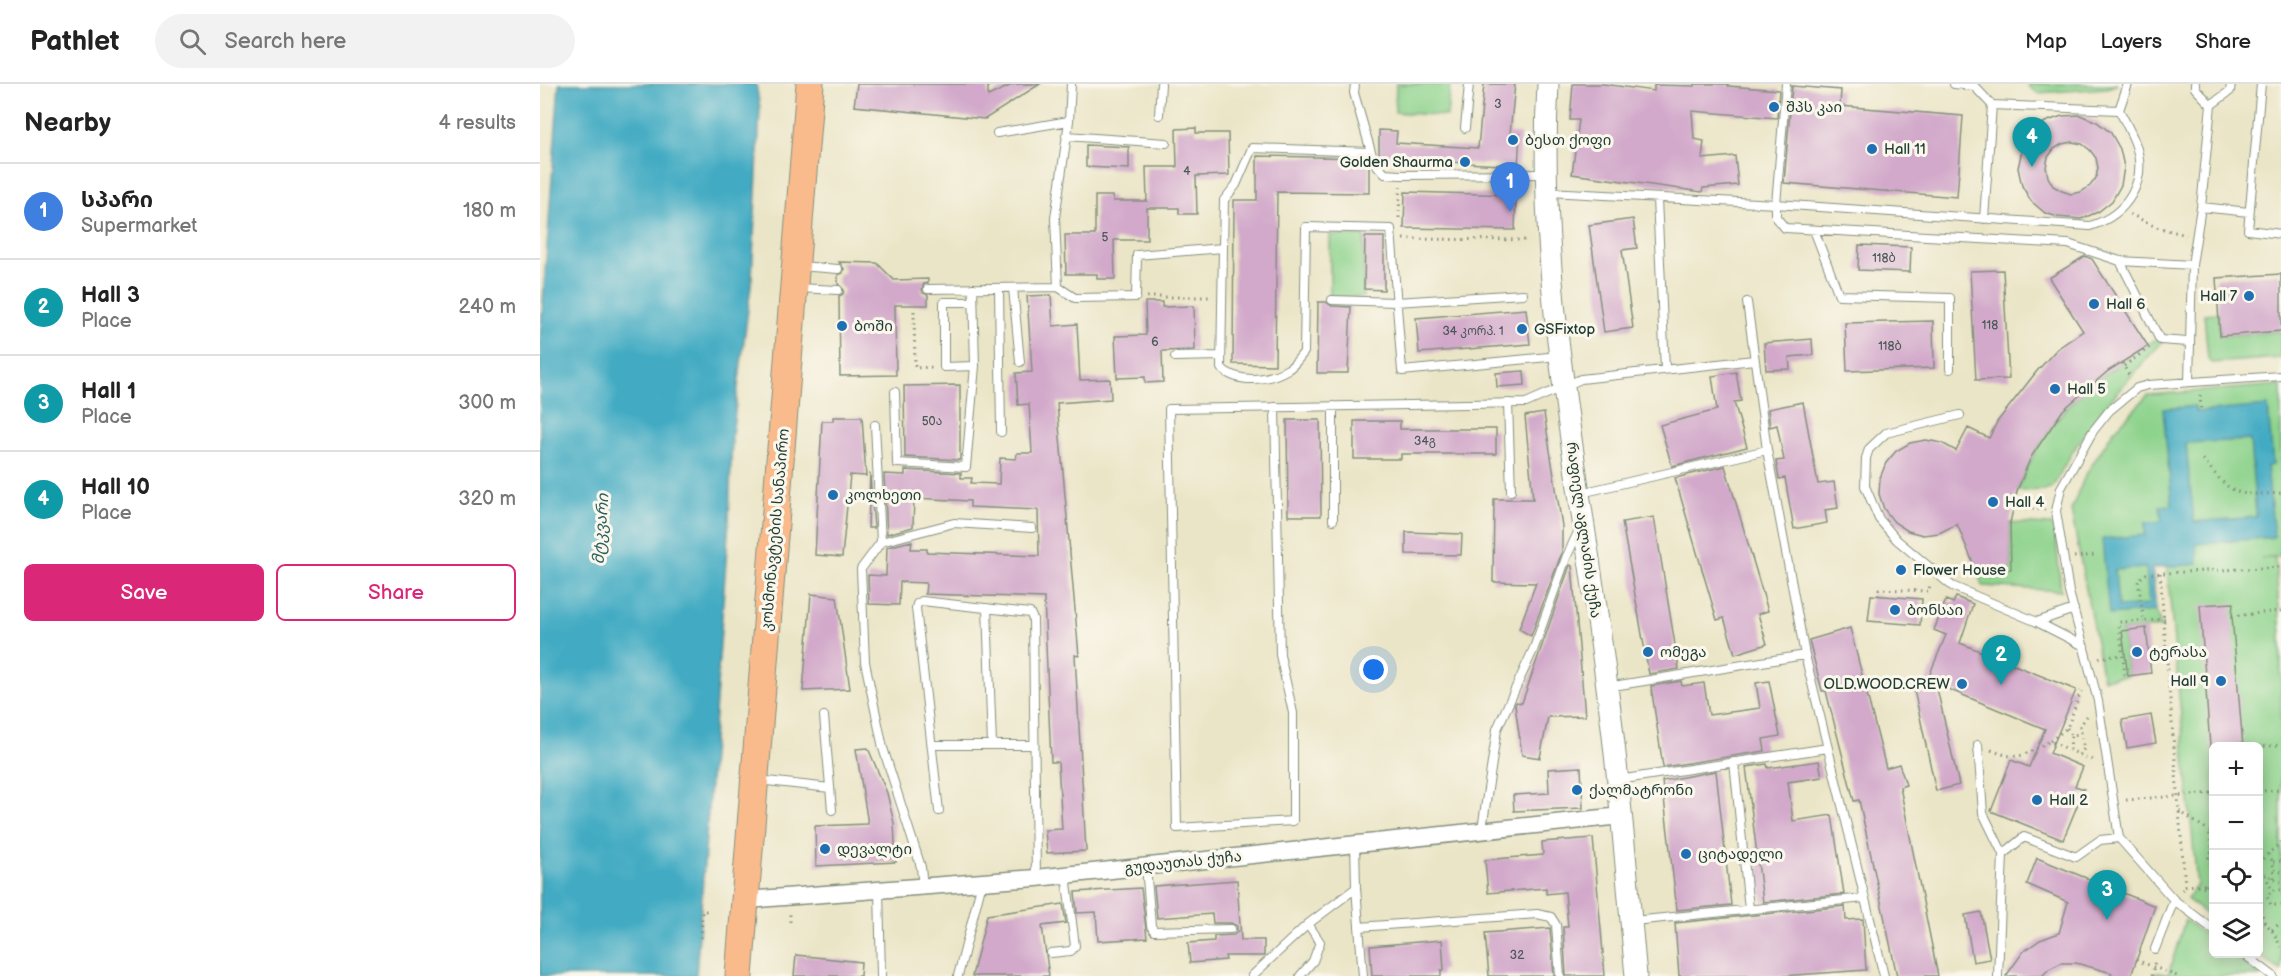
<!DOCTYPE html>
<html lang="en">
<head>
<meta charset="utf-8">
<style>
	body { margin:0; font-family:"Balsamiq Sans","Noto Sans Georgian",sans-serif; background:#f2f2f2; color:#222 }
	.controls { position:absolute; right:18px; bottom:18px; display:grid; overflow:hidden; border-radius:9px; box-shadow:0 3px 15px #0003 }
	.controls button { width:54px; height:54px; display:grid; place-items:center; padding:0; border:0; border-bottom:2px solid #e0e0e0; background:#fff; color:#222; font:30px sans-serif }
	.you { position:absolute; left:834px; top:586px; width:21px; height:21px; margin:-15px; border:4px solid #fff; border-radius:50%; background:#1a73e8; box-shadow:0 0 0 9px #1a73e833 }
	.badge { display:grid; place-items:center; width:39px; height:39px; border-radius:50%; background:#db2777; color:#fff; font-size:20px; font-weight:700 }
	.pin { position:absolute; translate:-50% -50px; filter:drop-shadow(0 2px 3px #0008) }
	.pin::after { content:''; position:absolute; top:32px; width:21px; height:18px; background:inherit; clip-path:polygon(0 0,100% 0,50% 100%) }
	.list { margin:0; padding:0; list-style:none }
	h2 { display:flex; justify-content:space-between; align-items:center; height:78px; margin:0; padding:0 24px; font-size:26px }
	h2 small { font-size:20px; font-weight:400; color:#767676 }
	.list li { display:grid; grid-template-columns:39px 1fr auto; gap:18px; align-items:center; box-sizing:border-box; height:96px; padding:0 24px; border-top:2px solid #e0e0e0 }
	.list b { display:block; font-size:22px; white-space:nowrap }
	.list p { margin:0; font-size:20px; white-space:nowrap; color:#767676 }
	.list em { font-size:20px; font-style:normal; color:#767676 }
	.actions { display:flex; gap:12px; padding:18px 24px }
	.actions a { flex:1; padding:14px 0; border:2px solid #db2777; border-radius:9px; text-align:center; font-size:21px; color:#db2777 }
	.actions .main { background:#db2777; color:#fff }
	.icon { flex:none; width:33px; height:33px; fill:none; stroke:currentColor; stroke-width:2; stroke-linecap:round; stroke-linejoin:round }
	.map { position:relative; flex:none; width:1741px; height:892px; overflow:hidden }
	header { display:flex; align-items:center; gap:36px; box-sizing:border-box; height:84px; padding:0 30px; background:#fff; border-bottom:2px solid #e0e0e0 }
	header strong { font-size:28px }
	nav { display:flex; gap:33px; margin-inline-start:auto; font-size:21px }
	.search { width:420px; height:54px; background:#f2f2f2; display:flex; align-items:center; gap:15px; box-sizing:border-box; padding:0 21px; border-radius:33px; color:#767676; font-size:22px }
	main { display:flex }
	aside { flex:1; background:#fff }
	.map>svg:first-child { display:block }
	.green { fill:#8ed38d; stroke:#568860; stroke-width:1.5 }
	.water { fill:#43abc3; stroke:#31747c; stroke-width:1.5; fill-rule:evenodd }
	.building { fill:#d2a9ca; fill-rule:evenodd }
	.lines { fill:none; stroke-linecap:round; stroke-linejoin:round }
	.service-casing { stroke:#85917e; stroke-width:10 }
	.minor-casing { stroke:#85917e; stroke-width:19 }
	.tertiary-casing { stroke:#85917e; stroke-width:23 }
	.primary-casing { stroke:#85917e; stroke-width:29 }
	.path { stroke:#85917e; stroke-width:3; stroke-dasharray:1.5 4.5; stroke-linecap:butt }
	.service { stroke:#fff; stroke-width:8 }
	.minor { stroke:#fff; stroke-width:16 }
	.tertiary { stroke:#fff; stroke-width:21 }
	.primary { stroke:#fabb8c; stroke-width:27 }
	.poi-dot { fill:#1f6fb2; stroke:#fbf7ec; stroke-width:2 }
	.labels { text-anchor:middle; stroke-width:6; stroke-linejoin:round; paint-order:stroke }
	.number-label { font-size:12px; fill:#4c585a }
	.poi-label { font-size:15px; fill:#1f3d34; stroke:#fbf7ec; text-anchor:start }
	.street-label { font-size:15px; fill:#1f3d34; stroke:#fbf7ec }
	.water-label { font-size:16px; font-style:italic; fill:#2a5e5f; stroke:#fbf7ec }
</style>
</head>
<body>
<header>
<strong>Pathlet</strong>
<div class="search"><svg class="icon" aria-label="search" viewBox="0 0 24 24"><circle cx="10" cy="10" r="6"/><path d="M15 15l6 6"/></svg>Search here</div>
<nav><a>Map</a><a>Layers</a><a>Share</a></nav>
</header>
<main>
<aside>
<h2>Nearby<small>4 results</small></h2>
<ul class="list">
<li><span class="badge" style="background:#3f7fe0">1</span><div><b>სპარი</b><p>Supermarket</p></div><em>180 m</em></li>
<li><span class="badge" style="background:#0f9aa8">2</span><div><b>Hall 3</b><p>Place</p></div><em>240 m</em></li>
<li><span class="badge" style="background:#0f9aa8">3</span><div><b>Hall 1</b><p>Place</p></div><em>300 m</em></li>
<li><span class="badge" style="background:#0f9aa8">4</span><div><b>Hall 10</b><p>Place</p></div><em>320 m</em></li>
</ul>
<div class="actions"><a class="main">Save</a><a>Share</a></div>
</aside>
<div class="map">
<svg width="1741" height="892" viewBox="0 0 1741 892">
	<rect width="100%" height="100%" fill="#fbf7ec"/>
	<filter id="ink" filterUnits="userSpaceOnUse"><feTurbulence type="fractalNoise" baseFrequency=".0167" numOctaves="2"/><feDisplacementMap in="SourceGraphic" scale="12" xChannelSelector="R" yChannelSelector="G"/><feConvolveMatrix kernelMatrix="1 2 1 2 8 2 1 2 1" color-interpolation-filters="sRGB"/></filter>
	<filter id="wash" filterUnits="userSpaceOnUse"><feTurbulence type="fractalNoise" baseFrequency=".008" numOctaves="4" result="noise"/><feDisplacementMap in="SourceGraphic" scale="24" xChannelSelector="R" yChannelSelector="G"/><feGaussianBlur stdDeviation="1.35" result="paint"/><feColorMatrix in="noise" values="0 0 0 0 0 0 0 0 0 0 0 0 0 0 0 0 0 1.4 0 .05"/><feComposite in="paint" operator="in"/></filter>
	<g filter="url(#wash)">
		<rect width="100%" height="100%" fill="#ebe5c7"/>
		<path class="green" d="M856 0H910L907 32 855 28Z
			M1488 0H1578L1567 4 1498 9 1489 3Z
			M790 151 824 152 823 213H790Z
			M1678 229 1680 252 1741 247V274L1671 279 1668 274 1664 230Z
			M1621 251 1624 256C1581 303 1541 345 1513 403L1504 406 1477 407C1498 355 1522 321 1568 288 1586 275 1604 265 1621 251Z
			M1741 301V472L1721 474H1735L1741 551V887L1718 870V662H1674L1673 836 1647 815 1657 801 1627 483 1612 484 1616 527 1621 543 1582 547 1588 592 1563 595 1531 426 1545 392 1573 348 1608 311Z
			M1470 439 1511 441 1515 445 1521 507 1443 502 1436 486 1471 485Z
			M1645 836 1673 857 1674 870H1691L1721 892H1616L1617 888 1628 891Z"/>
		<path class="water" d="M19 0H216L220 24 212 194 192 351 189 436 156 892H0V257Z
			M1655 322 1656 328 1728 322 1733 381 1727 382 1734 453 1656 460 1658 480 1612 484 1616 527 1569 531 1562 455 1605 451V439L1622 437 1620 422 1632 421 1623 325ZM1710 356 1716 433 1654 438 1646 359ZM1606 484 1609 521 1578 523 1575 486Z"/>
		<g id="blocks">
			<path class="building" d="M317 0H448V12L474 0H500L445 35 314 22Z
				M944 0H975L970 50H980L978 82 839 74V46L857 47 856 59 938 64Z
				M1033 0H1063L1114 7V1L1155 2V0H1188V2L1239 6 1237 34 1152 27 1154 55 1164 57 1162 75 1195 72 1198 101 1163 104 1162 108 1032 90 1039 36H1030Z
				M1252 2 1301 6 1300 22 1423 32 1417 113 1244 99Z
				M1540 31 1557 38 1571 49 1580 65 1584 83 1581 101 1572 117 1558 128 1541 135 1518 133 1505 129 1491 117 1482 102 1478 84 1482 66 1491 50 1505 38 1522 32ZM1532 58 1542 60 1550 66 1556 74 1558 84 1556 94 1550 102 1541 108 1531 110 1522 107 1513 102 1508 93 1506 83 1508 73 1514 65 1522 60Z
				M656 44V49H688L689 91 656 92 657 130H639V124H607V156H574L575 195H557V190H526L525 151H555V112H572L573 117H607L606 83H637L636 45Z
				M546 61 589 63V85L546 83Z
				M717 72 826 74 829 82V109L737 108 735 281 693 280 694 116H717Z
				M865 108 976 111 975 146 864 144Z
				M1093 135 1097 164 1082 166 1093 244 1064 248 1049 141Z
				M825 153H844V206L824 205Z
				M1319 161 1371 163 1370 188 1318 186Z
				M1545 172 1552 175 1608 262 1568 287 1523 326 1491 373 1477 407 1470 439 1471 485 1436 486 1417 440 1399 449 1383 451 1368 447 1354 438 1344 425 1339 410 1340 394 1346 379 1356 367 1370 359 1386 356 1402 359 1416 367 1428 344 1449 354 1457 338 1497 287 1517 265 1543 247 1509 194Z
				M299 178 337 179 354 196 388 195V199L384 200 382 205 383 209 388 211V221H355L356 291 300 292 299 212 303 210 304 206 298 200V191L303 189 304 185Z
				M1463 186 1469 295 1436 296 1430 187Z
				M1741 190V247L1680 252 1676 194Z
				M511 211 513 242 537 240 540 296 570 295 571 315 517 319 539 572 535 571 546 767 507 769 505 746 522 745 518 678H511L504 514 385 510 386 499 360 498 359 521 329 520 328 491 346 492 347 463 372 457 371 465H387V468L499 472 498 426 430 423V417L374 414 373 443 347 450 344 390 365 391V386L421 389V394H432L431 399 459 400 460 374 476 375 477 369H492L489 320 478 321 476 289 492 288 487 212Z
				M605 218H622V223L654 222 655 266 622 267 623 298 605 299V293L577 294 575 252 606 251Z
				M778 218H786L792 222 811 223 808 289H777Z
				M986 225 990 260 879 269 876 234Z
				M1393 237 1394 284 1307 287 1305 239Z
				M1272 255 1273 271 1249 273 1250 285 1226 286 1224 259Z
				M984 287 985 301 957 303 956 289Z
				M1196 288 1201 317 1194 318 1207 363 1132 382 1120 341 1177 326 1172 292Z
				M420 301V376L365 373 364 302Z
				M1263 318 1278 400 1294 398 1298 424 1285 426 1287 439 1254 445 1245 394 1239 395 1236 377 1244 376 1237 341 1230 343 1228 325Z
				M1004 329 1022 442V468L991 552 979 545 996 499 953 498 954 415H993L985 332Z
				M293 333H322L326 392 310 391 302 473 275 471 282 337H293Z
				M747 336H780L781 432H748Z
				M814 337H860V345H956V370H861V375H814Z
				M1185 382 1228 527 1218 530 1227 560 1195 570 1184 534 1177 536 1135 394Z
				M330 389 334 444H328Z
				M1114 433 1139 585 1109 590 1082 438Z
				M866 448 922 450 921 471 866 470Z
				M1030 481 1032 482 1045 632 1008 633 1000 674 982 671 975 621 976 618 982 619Z
				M271 510 297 513 310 605 263 607Z
				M1331 511 1382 515 1380 541 1328 537Z
				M1416 513 1433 520 1420 559 1536 606 1510 669 1543 683 1535 702 1544 705 1523 756 1451 727 1471 676 1489 683 1505 645 1396 600 1419 701 1396 707 1373 601 1387 597 1406 551 1394 546 1406 516 1413 519Z
				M1693 519 1692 532 1703 663H1670L1660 521Z
				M1310 544 1346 684 1359 680 1366 701 1360 703 1398 892H1357L1319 716 1314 717 1286 607H1282L1269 556Z
				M1606 544 1611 589 1588 592 1582 547Z
				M1141 597 1142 602 1164 599 1169 631 1220 624 1216 599 1229 597 1240 652 1223 655 1225 667 1123 683 1111 602Z
				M1611 631 1616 659 1587 664 1582 636Z
				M328 664 347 709 354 739 356 778 276 782 275 742 328 740 316 665Z
				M1279 677 1282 693 1248 698 1253 737 1292 731 1304 810 1223 818 1206 683 1227 680 1228 684Z
				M1041 683 1043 724 974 727 973 711 1009 709 1008 685Z
				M1176 687 1191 821 1137 826 1122 697Z
				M1053 754 1065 892H1026L1023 843H1028L1025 808 1006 810V804L948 809 945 776 1003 771 1002 758Z
				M1497 774 1615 822 1591 892H1570L1572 889 1536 879H1521L1509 885 1502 892H1466L1483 868 1500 856 1519 849 1528 818 1487 800Z
				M697 796 701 856H724V872H685L686 876 650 879 648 859 674 857V852L694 851 697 848V842L691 839H673L672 830 617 834 614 802Z
				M601 804 607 854 558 857 556 828 537 829 535 808Z
				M523 820 526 839 502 842 509 892H432L447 831Z
				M1305 822 1306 836 1323 835 1326 886 1241 892H1139L1135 839Z
				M1441 828 1450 875 1433 878 1425 831Z
				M1010 844 1014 892H949L945 849Z
				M902 856 904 886H901V892H832L830 862Z
				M256 871 321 878 320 892H254Z"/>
		</g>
	</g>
	<g filter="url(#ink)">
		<use href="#blocks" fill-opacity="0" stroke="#85917e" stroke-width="1.5"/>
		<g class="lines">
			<g class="service-casing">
				<path id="service" d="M815 0 814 9 834 78 845 90 860 91 1005 90
					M1246 0 1236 120 1550 142C1587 131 1609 97 1595 59 1591 48 1585 37 1579 26
					M1414 0 1434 2 1452 21 1444 135
					M1655 0V4L1671 21 1690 7 1691 0
					M1721 0 1708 146 1741 150
					M1452 21 1579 26 1588 0
					M619 31 621 0
					M925 44 929 0
					M457 49 529 37
					M526 52 626 59
					M1008 108 1236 120V133L1245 144 1528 160 1580 177 1652 181
					M1117 115 1125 285
					M1661 123 1709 128
					M1274 146 1299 211 1410 214V285
					M683 164 681 284C698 300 728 297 748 285 754 282 759 274 764 268L766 143 851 145 862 287 1019 272
					M1580 177 1620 256 1648 258
					M259 182 298 185
					M518 203 535 214 596 213 597 171 683 164 684 116 696 101 712 64 831 68
					M257 204 298 206
					M459 204 461 348
					M473 204 480 278
					M388 205 518 203 515 134 529 37 531 0
					M792 216 856 218 983 210
					M433 218H404V283L435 282
					M1207 218 1227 366 1265 571 1344 892
					M635 273 681 272
					M1649 297 1652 181 1661 123 1671 21
					M355 308 357 379 426 383 435 282 433 204
					M968 319 971 407
					M793 322V436
					M735 323 740 571 753 629V737L637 744 629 325 986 319 1041 295 1214 276
					M1420 331 1346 349 1329 365 1326 374 1325 402 1339 435 1357 456 1412 502 1497 538
					M335 341 341 458 321 485 325 578 343 664 381 783 383 803
					M1041 409 1227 366
					M341 458 414 439 492 444
					M447 524 452 661
					M1534 525 1497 538 1544 562
					M1067 603 1265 571
					M284 632 292 726
					M392 661H494
					M1438 661 1443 729 1463 770
					M1194 678 1209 825
					M218 696 290 704
					M1078 696 1288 664
					M399 727 376 524 377 520 382 517 490 529 493 535 496 794
					M942 745 957 645 994 564 1026 474 1039 446
					M606 782 611 842 614 847 691 845
					M816 804 823 892
					M339 806 341 892
					M1093 837 1325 814
					M819 843 997 830 1011 833 1016 841 1020 892
					M1674 846 1634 816 1579 754 1558 617 1529 508 1516 427 1521 404 1553 347 1569 327 1597 304 1608 301 1741 292
					M1615 865 1634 816
					M511 869 531 867 535 862 526 791
					M1704 870 1733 892
					M418 892 442 798
					M712 892 768 840 816 804 815 759
					M760 892 773 877 780 858 768 840
					M1458 892 1463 770 1484 753 1536 773 1560 756 1579 754"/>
			</g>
			<g class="minor-casing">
				<path id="minor" d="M206 816 496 794 1081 732"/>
			</g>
			<g class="tertiary-casing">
				<path id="tertiary" d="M1008 0C996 203 1042 403 1067 603 1080 699 1087 796 1096 892"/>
			</g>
			<g class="primary-casing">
				<path id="primary" d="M199 892 270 0"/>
			</g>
			<path class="path" d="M1590 130 1616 143 1646 151
				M859 134 860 102
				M863 155 989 156
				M607 213H669
				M374 227 375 284 394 283
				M1582 279 1590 293
				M1584 282 1610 263
				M1660 311 1661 326
				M1663 375C1692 412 1695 412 1741 409
				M1474 423 1505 426
				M1534 473 1556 471
				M1620 489 1645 802 1642 806
				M1338 512 1339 505 1389 507 1390 499
				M1692 532 1741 527
				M1625 535 1604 537 1598 496 1606 490 1741 483
				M1559 574 1582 571
				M1585 591 1579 538 1604 537
				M1527 644 1531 651 1541 650
				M1510 657 1527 644 1541 607
				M1718 663 1741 661
				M1451 666C1481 678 1483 671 1510 657L1554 677
				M1530 666 1531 651
				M1539 671 1544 665 1540 642 1547 632
				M1718 707 1741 706
				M1586 716 1674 709
				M1639 727 1674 750
				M1674 762 1668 775 1674 785
				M1672 763 1669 747H1674
				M1728 770 1733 778 1734 794
				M1733 778 1741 777
				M1718 779 1741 758
				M1734 786 1741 788
				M1718 790H1725L1741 798
				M1725 791 1732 806
				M1645 802 1674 800
				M1663 802 1674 809
				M1666 802 1674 791
				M1741 806H1732L1727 813 1731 821H1741
				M1718 820 1725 838
				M1718 836C1731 840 1735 852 1741 863
				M250 838V830
				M1732 846 1741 838
				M161 854 162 827H170
				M1596 876 1637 892
				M1612 892 1615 876"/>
			<use href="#service" class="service"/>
			<use href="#minor" class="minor"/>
			<use href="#tertiary" class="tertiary"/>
			<use href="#primary" class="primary"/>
		</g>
	</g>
	<g class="poi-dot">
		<circle cx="1234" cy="23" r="6"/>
		<circle cx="973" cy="56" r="6"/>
		<circle cx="1332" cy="65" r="6"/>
		<circle cx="925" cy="78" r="6"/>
		<circle cx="1709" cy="212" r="6"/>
		<circle cx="1554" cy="220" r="6"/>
		<circle cx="302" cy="242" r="6"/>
		<circle cx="982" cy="245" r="6"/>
		<circle cx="1515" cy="305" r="6"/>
		<circle cx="293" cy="411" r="6"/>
		<circle cx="1453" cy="418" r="6"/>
		<circle cx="1361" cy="486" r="6"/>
		<circle cx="1355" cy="526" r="6"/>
		<circle cx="1108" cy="568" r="6"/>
		<circle cx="1597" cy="568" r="6"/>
		<circle cx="1681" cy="597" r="6"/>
		<circle cx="1422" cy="600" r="6"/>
		<circle cx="1037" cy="706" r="6"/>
		<circle cx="1497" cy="716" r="6"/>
		<circle cx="285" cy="765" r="6"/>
		<circle cx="1146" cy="770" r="6"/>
	</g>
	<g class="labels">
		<g class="number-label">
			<text x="958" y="24">3</text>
			<text x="647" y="91">4</text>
			<text x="565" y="157">5</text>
			<text x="1344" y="178">118ბ</text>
			<text x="1450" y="245">118</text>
			<text x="933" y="251">34 კორპ. 1</text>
			<text x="615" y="262">6</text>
			<text x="1350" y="266">118ბ</text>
			<text x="392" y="341">50ა</text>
			<text x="885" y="361">34გ</text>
			<text x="977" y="875">32</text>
		</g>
		<g class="poi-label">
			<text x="1246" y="28">შპს კაი</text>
			<text x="985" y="61">ბესთ ქოფი</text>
			<text x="1344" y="70">Hall 11</text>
			<text x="913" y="83" text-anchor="end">Golden Shaurma</text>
			<text x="1697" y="217" text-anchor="end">Hall 7</text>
			<text x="1566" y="225">Hall 6</text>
			<text x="314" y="247">ბოში</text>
			<text x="994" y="250">GSFixtop</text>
			<text x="1527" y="310">Hall 5</text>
			<text x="305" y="416">კოლხეთი</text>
			<text x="1465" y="423">Hall 4</text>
			<text x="1373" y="491">Flower House</text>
			<text x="1367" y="531">ბონსაი</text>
			<text x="1120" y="573">ომეგა</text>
			<text x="1609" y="573">ტერასა</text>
			<text x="1669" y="602" text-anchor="end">Hall 9</text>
			<text x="1410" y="605" text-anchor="end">OLD.WOOD.CREW</text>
			<text x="1049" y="711">ქალმატრონი</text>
			<text x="1509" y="721">Hall 2</text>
			<text x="297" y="770">დევალტი</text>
			<text x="1158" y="775">ციტადელი</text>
		</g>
		<g class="street-label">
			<text transform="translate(235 446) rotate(-85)" y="5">კოსმონავტების სანაპირო</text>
			<text transform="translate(1044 446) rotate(82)" y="5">რაფიელ აგლაძის ქუჩა</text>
			<text transform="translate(643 778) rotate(-6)" y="5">გუდაუთას ქუჩა</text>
		</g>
		<g class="water-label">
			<text transform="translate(60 445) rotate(-86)" y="6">მტკვარი</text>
		</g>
	</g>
</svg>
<div class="controls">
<button>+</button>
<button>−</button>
<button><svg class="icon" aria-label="locate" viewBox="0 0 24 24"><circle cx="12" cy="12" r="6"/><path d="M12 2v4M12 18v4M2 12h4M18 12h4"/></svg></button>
<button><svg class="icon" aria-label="layers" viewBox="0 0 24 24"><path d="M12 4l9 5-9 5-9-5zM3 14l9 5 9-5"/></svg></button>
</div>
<div class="you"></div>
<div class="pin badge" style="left:970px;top:128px;background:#3f7fe0">1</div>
<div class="pin badge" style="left:1461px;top:601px;background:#0f9aa8">2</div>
<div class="pin badge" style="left:1567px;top:836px;background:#0f9aa8">3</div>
<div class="pin badge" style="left:1492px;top:83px;background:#0f9aa8">4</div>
</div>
</main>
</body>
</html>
